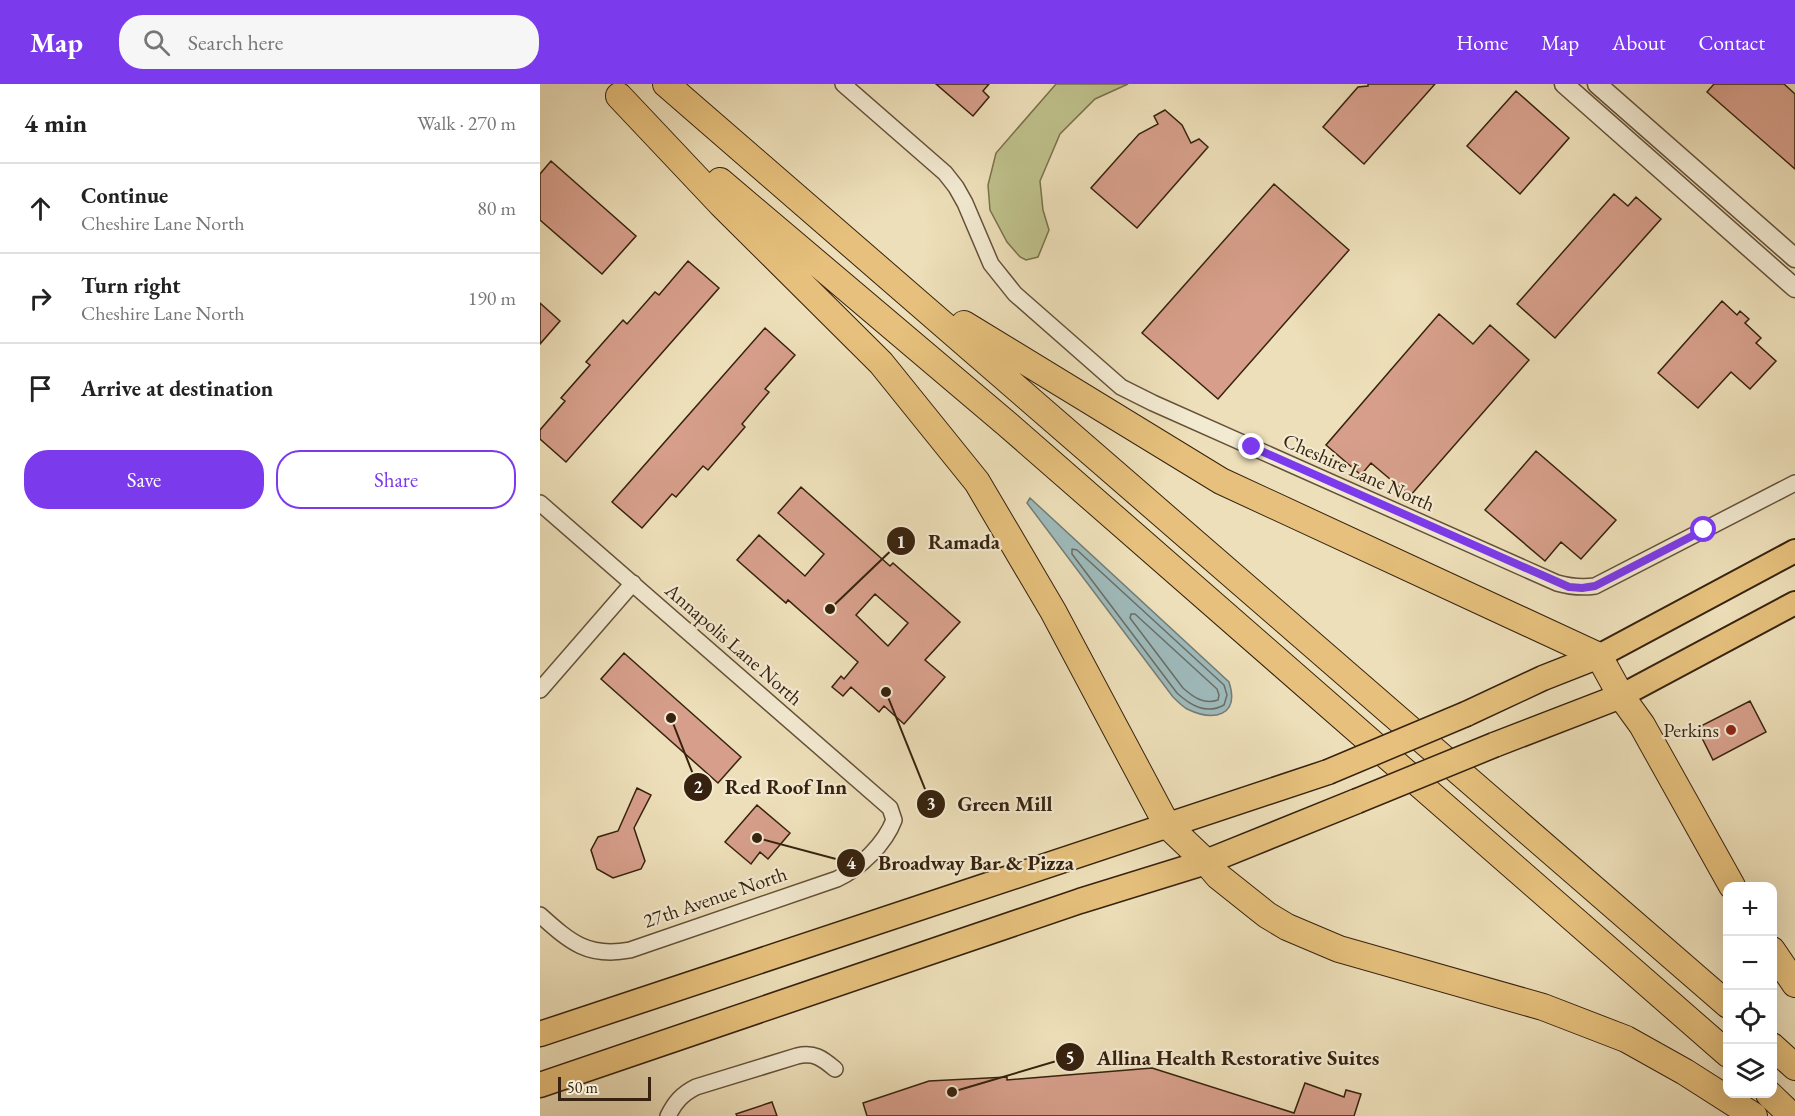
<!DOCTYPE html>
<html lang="en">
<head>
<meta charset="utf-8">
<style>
	body { margin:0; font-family:"EB Garamond",serif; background:#f6f6f6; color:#222 }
	.controls { position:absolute; right:18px; bottom:18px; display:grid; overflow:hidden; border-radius:12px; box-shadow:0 6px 24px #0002 }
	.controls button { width:54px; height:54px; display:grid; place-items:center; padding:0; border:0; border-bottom:2px solid #e0e0e0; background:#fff; color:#222; font:30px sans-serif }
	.scale { position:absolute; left:18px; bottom:15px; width:93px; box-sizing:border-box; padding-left:6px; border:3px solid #36220e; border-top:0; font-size:16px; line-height:21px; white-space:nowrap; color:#36220e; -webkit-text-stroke:4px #f3ead2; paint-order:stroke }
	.stop { position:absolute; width:18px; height:18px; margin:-14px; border:4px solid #7c3aed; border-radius:50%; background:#fff }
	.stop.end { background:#7c3aed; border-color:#fff; box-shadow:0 2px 6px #0008 }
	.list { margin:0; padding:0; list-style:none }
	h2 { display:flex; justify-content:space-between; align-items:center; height:78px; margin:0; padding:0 24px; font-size:26px }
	h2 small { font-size:20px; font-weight:400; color:#767676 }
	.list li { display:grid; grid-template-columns:39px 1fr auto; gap:18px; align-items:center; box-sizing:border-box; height:90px; padding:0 24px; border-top:2px solid #e0e0e0 }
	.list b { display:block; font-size:22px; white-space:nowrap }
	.list p { margin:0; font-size:20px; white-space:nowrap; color:#767676 }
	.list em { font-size:20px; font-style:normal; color:#767676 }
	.actions { display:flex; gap:12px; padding:18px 24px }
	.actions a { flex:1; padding:14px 0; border:2px solid #7c3aed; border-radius:24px; text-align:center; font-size:21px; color:#7c3aed }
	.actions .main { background:#7c3aed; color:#fff }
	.icon { flex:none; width:33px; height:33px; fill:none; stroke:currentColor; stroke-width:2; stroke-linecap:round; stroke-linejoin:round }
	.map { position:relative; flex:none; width:1255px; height:1032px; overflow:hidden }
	header { display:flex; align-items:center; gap:36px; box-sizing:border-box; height:84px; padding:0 30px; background:#7c3aed; color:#fff }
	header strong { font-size:28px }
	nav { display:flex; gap:33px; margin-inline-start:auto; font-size:21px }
	.search { width:420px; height:54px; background:#f6f6f6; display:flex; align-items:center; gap:15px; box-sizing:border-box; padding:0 21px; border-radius:24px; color:#767676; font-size:22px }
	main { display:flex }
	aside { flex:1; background:#fff }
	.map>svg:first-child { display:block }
	.green { fill:#bec08b; stroke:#7a714c; stroke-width:1.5 }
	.water { fill:#9ebabb; stroke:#747d76; stroke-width:1.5 }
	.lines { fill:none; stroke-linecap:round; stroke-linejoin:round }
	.shore { stroke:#6a6e64; stroke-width:1.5 }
	.building { fill:#d79f8b; stroke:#36220e; stroke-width:1.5; fill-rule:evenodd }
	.minor-casing { stroke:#645139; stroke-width:18 }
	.tertiary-casing { stroke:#645139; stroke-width:21 }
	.primary-casing { stroke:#36220e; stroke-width:26 }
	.trunk-casing { stroke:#36220e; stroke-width:27 }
	.motorway-casing { stroke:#36220e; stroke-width:28 }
	.minor { stroke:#f3ead2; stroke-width:15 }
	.tertiary { stroke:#f3ead2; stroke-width:18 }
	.primary { stroke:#e6c07c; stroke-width:22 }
	.trunk { stroke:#e6c07c; stroke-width:24 }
	.motorway { stroke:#e6c07c; stroke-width:26 }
	.trunk-bridge-casing { stroke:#36220e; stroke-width:27; stroke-linecap:butt }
	.trunk-bridge { stroke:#e6c07c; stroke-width:24 }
	.route { stroke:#7c3aed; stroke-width:8 }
	.poi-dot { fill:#8f2418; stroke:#f3ead2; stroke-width:2 }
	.labels { text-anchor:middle; stroke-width:4.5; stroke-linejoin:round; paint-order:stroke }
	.street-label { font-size:20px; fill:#36220e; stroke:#f3ead2 }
	.poi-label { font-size:20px; fill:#36220e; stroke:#f3ead2; text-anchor:end }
	.leader { fill:none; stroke:#36220e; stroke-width:2 }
	.callout-dot { fill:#36220e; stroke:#f3ead2; stroke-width:2 }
	.mark-label { font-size:18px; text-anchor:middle; font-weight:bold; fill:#fff }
	.callout-label { font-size:21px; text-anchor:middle; font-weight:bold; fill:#36220e; stroke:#f3ead2; stroke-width:4.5; stroke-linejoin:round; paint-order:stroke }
</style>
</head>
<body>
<header>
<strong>Map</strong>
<div class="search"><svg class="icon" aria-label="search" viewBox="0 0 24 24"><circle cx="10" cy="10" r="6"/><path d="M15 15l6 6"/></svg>Search here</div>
<nav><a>Home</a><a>Map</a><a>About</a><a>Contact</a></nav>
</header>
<main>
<aside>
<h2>4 min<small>Walk · 270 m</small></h2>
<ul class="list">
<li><svg class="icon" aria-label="ahead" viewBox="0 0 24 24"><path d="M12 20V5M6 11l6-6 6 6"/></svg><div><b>Continue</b><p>Cheshire Lane North</p></div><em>80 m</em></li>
<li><svg class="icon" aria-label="right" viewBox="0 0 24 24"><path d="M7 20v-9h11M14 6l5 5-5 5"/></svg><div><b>Turn right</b><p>Cheshire Lane North</p></div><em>190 m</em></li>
<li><svg class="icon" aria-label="arrive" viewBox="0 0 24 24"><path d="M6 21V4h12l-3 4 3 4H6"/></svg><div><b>Arrive at destination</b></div></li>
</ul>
<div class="actions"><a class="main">Save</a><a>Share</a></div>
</aside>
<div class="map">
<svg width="1255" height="1032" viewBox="0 0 1255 1032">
	<rect width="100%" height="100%" fill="#eddfb9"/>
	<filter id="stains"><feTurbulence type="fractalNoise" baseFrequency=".00333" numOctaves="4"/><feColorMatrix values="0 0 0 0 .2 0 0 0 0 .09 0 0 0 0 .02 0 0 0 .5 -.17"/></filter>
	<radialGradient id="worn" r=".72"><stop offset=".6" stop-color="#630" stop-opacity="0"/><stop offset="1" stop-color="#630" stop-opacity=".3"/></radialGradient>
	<path class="green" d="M516 0H588L555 15 520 50 500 97 503 126 509 146 498 173 486 176 480 173 467 158 450 126 448 101 456 69Z"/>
	<path class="water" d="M490 414 689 598C700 632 674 638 647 625 642 622 637 617 633 613L487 419Z"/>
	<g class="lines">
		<path class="shore" d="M532 465 537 466 684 601 687 611 684 621C666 631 650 621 637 609L532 470Z
			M591 530H595L677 605 679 611 678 616C664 621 653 613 643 604L590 534Z"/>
	</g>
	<path class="building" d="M396 0H449L443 7 449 13 433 32Z
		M828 0H895L824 80 783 43 818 3 828 2Z
		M1174 0H1244L1255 10V85L1167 8Z
		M976 7 1029 54 980 110 927 62Z
		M625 26 642 41 651 59 659 55 668 63 597 144 551 104 599 50 618 40 614 32Z
		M11 77 96 152 62 190 0 136V90Z
		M734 100 809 166 678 315 602 249Z
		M1074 110 1088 122 1096 113 1121 135 1015 254 977 220Z
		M148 177 179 204 26 378 0 355V346L25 317 21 314 50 281 46 278 83 236 87 240 115 208 119 211Z
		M1182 217 1197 231 1200 227 1209 235 1205 239 1221 254 1216 259 1236 277 1210 305 1191 288 1158 324 1118 289Z
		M0 219 20 237 0 260Z
		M899 230 933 260 950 241 989 276 870 412 831 379 821 391 786 361Z
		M225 244 255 271 225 305 229 308 202 340 205 343 168 386 163 382 136 413 132 410 102 444 72 418Z
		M996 367 1076 436 1041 475 1021 458 1005 477 945 426Z
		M261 403 350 482 353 479 420 538 385 576 405 593 364 640 344 622 339 628 311 603 303 612 292 603 301 592 304 595 318 578 248 516 246 519 197 476 219 451 265 492 284 470 238 429ZM335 510 368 539 348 562 316 531Z
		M84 569 201 673 178 699 61 595Z
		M1210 617 1226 648 1173 676 1157 644Z
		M97 704 111 711 94 744 105 777 101 785 73 794 57 785 51 766 58 753 78 747Z
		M217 721 250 749 228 775 220 768 211 780 185 758Z
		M612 984 754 1029 765 999 804 1013 806 1006 821 1010 814 1032H327L323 1019 389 997 467 993V996Z
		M232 1018 237 1032H197L196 1030Z"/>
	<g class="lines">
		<g class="minor-casing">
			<path id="minor" d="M303 0 405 89 416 103 425 119 451 180 475 210 581 303 613 319 1017 499C1031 503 1041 504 1055 502L1255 399
				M0 419 350 724 354 736C345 760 320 784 297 795L90 866C48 874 30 858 0 831
				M0 606 93 499
				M128 1032C135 1018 142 1010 156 1003L257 972C274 968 282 974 295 985"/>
		</g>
		<g class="tertiary-casing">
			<path id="tertiary" d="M1024 0 1255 204
				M1057 0 1255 174"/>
		</g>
		<g class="primary-casing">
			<path id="primary" d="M1059 572 1255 467
				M1081 612 1255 519"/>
		</g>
		<g class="trunk-casing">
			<path id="trunk" d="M926 630 1003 594 1059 572
				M954 661 1081 612
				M0 950 788 688
				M0 1001 540 817 666 778 817 717"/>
		</g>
		<g class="motorway-casing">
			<path id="motorway" d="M126 0 1188 921
				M79 12 181 120 341 279 437 398 513 527 627 741 666 778 678 792 727 831 747 843 799 865 1003 923 1086 955 1145 988 1214 1032
				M180 97 467 340 1188 970
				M424 240 681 397 1059 572 1081 612 1102 641 1192 802
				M1232 866 1255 900
				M1232 962 1255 983
				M1229 1010 1252 1032"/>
		</g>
		<use href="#minor" class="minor"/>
		<use href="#tertiary" class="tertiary"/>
		<use href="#primary" class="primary"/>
		<use href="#trunk" class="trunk"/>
		<use href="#motorway" class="motorway"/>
		<g class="trunk-bridge-casing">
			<path id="trunk-bridge" d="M788 688 926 630
				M817 717 954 661"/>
		</g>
		<use href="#trunk-bridge" class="trunk-bridge"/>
	</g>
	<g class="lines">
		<path class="route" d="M712 363 1029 503 1042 504 1055 502 1164 446"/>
	</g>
	<circle class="poi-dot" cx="1191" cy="646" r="6"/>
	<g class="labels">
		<g class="street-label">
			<text transform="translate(819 388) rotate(24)" y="7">Cheshire Lane North</text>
			<text transform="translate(194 560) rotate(41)" y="7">Annapolis Lane North</text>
			<text transform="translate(175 813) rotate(-19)" y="7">27th Avenue North</text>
		</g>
		<g class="poi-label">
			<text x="1179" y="653">Perkins</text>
		</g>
	</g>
	<path class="leader" d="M290 525L361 457M131 634L158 703M346 608L391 720M217 754L311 779M412 1008L530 973"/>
	<g class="callout-dot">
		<circle cx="290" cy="525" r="6"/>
		<circle cx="131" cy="634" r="6"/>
		<circle cx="346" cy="608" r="6"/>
		<circle cx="217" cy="754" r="6"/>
		<circle cx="412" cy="1008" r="6"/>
		<circle cx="361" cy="457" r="15"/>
		<circle cx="158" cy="703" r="15"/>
		<circle cx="391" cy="720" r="15"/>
		<circle cx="311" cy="779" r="15"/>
		<circle cx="530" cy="973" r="15"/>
	</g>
	<g class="mark-label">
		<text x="361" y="464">1</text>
		<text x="158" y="709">2</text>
		<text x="391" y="726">3</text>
		<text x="311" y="785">4</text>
		<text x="530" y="980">5</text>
	</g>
	<g class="callout-label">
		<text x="424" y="465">Ramada</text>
		<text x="246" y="710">Red Roof Inn</text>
		<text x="465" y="727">Green Mill</text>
		<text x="436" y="786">Broadway Bar &amp; Pizza</text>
		<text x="698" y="981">Allina Health Restorative Suites</text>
	</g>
	<rect width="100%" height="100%" filter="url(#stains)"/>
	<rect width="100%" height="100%" fill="url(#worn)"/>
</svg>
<div class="controls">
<button>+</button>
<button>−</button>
<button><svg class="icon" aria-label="locate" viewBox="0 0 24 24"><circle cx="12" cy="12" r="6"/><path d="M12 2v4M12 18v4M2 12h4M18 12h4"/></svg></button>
<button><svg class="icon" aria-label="layers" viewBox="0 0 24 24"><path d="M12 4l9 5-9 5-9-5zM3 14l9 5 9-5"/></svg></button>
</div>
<div class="scale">50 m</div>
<div class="stop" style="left:1164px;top:446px"></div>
<div class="stop end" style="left:712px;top:363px"></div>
</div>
</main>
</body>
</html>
